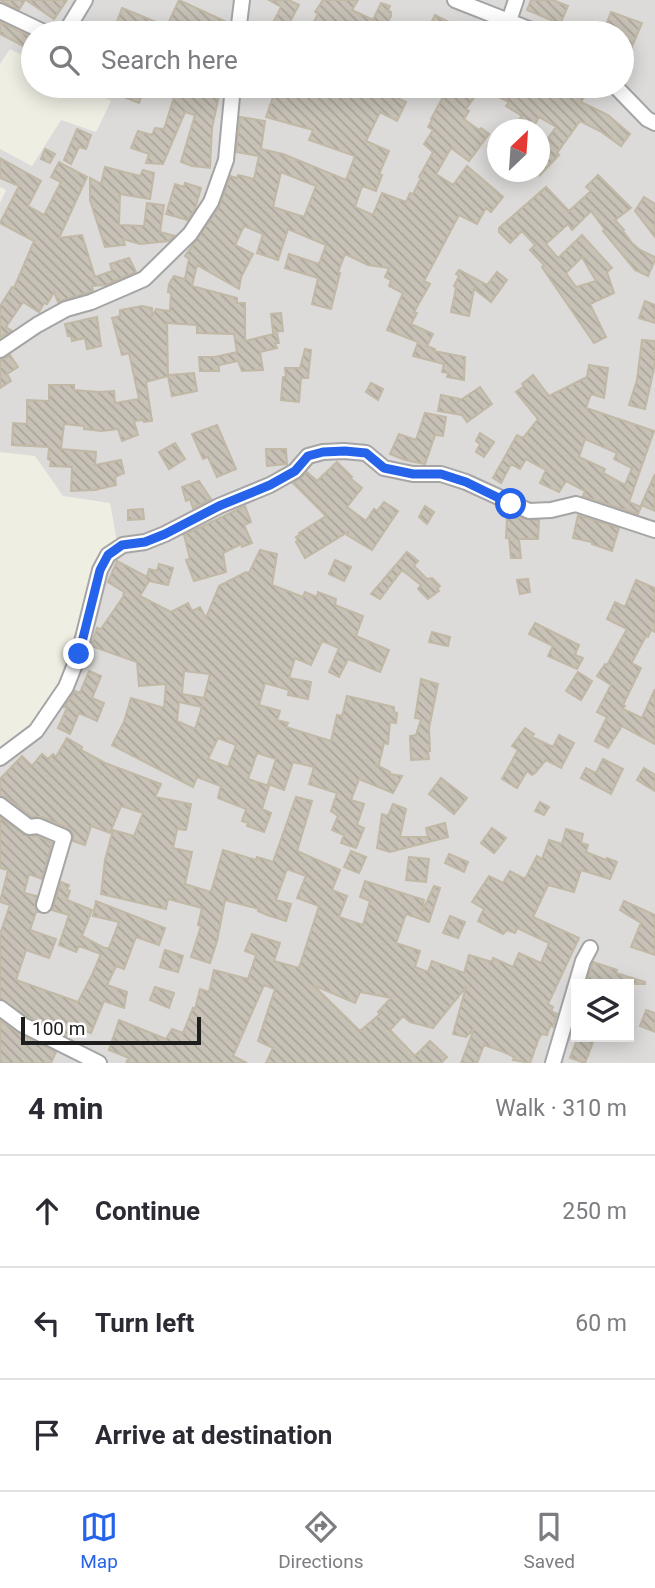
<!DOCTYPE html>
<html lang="en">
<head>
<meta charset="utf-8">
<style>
	body { margin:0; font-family:Roboto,sans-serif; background:#f7f7f7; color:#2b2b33 }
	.controls { position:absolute; right:21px; bottom:21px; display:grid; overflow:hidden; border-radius:0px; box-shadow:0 4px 18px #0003 }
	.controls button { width:63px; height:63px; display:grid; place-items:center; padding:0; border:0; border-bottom:2px solid #e1e1e2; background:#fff; color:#2b2b33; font:35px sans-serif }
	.compass { position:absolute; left:487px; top:119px; width:63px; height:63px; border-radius:50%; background:#fff; box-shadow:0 4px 18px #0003; rotate:25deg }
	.scale { position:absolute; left:21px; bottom:18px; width:180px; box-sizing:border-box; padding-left:7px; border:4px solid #1e1e1e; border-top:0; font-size:19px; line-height:24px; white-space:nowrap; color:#1e1e1e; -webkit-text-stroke:5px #fff; paint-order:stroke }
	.stop { position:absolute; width:21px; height:21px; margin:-16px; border:5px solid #2563eb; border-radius:50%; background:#fff }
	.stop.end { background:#2563eb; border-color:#fff; box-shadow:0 2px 7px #0008 }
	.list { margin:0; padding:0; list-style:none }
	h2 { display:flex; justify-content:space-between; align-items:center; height:91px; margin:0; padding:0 28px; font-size:30px }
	h2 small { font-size:23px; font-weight:400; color:#7c7c81 }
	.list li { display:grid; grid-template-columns:46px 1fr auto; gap:21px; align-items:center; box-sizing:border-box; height:112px; padding:0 28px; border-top:2px solid #e1e1e2 }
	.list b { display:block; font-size:26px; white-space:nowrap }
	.list em { font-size:23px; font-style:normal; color:#7c7c81 }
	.icon { flex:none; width:38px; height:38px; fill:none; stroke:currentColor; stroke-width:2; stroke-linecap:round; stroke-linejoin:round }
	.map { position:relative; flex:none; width:655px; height:1063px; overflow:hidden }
	.search { position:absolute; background:#fff; box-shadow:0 4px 18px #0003; left:21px; right:21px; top:21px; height:77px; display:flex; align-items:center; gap:18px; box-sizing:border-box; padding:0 24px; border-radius:38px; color:#7c7c81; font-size:26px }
	.sheet { height:427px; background:#fff }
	nav { display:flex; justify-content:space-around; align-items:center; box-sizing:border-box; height:98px; border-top:2px solid #e1e1e2; background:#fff; font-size:19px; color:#7c7c81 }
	nav a { display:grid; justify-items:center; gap:4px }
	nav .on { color:#2563eb }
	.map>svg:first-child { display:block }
	.residential { fill:#dcdbda; fill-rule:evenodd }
	.building { fill:url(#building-back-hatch); stroke:#c1b8a5; stroke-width:2; fill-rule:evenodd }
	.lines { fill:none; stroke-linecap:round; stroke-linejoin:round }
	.minor-casing { stroke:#a5a5a5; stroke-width:18 }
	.minor { stroke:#fff; stroke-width:14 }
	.route { stroke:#2563eb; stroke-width:9 }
</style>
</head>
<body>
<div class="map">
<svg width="655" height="1063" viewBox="0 0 655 1063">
	<defs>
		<pattern id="building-back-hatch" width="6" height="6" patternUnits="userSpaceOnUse" patternTransform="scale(1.75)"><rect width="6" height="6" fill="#c7c1b6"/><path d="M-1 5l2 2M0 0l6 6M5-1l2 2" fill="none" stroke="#aaa59c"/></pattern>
	</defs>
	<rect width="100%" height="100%" fill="#efeee3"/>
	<path class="residential" d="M0 0H655V1063H0V761L27 749 43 733 99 587 118 547 110 503 63 496 35 456 0 452V203L6 190 0 187V149L32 166 61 120 96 132 111 101 81 86H622V33H33V61L10 49 0 64ZM498 130H540V172H498ZM576 984H629V1037H576Z"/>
	<path class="building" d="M0 0H25L19 10Z
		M26 0H67L54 19Z
		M179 0 229 23 226 33H177L166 28Z
		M269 0H289L299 5 284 33H268L281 7Z
		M323 0H358L352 10 373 20 381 3 390 6 388 10 391 12V16L382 33H308L318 14 315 12Z
		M531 0H553L568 6 560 24 527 10Z
		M122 8 166 26 162 33H122L114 30Z
		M611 12 642 23 631 49 622 45V33H603Z
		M435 15 470 33H426Z
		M0 22 33 38V51L0 34Z
		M101 86H145L139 103 101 88Z
		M192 86H221L212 128 210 168 192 166 181 162 195 115 185 112 163 164 146 163 149 154 131 148 138 131 152 135 155 128 164 129 175 94 189 98Z
		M245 86H289L307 92 308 87 323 93 324 90 345 98 351 86H394L389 94 406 102 397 121 380 112 366 141 389 151 379 174 382 175 376 191 362 186 355 207 373 215 382 193 406 202 410 193 413 194 421 178 419 177 433 152 424 144 433 130 428 127 432 120 431 119 449 86H469L478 92 466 109 469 111 464 119 479 130 481 128 489 134 469 161 451 148 436 174 453 185 467 166 503 197 491 212 486 208 477 224 459 215 424 281 430 284 414 312 417 313 411 324 433 334 427 346 435 349 434 351 465 357 464 380 447 377 448 373 442 372 444 364 413 356 418 342 387 330 403 293 389 286 391 280 385 277 389 268 368 265 345 254 338 272 340 273 331 309 312 304 318 278 285 268 289 254 319 264 326 245 288 229 278 260 257 253 263 234 244 226 235 245 253 254 241 277 239 289 197 265 192 286 237 298V303H245V341L277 333 279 343H275L277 348 260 352 263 370 242 371 238 361 219 365V371H200L199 357H215L237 352 234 334 197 333V325L167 323 168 375 194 373 197 391 172 396 168 376 146 382 152 421 144 422 143 417V420L134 421 138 435 122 441 118 429 102 431 84 429V426L64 424 61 449 96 452 95 465 121 460 124 473 115 477 116 485 95 490 71 491 72 467 50 466 51 461 48 459 49 447 12 445 13 423 27 424V400L49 401V385H74V390L99 392 114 391 115 403 139 399 129 353 122 355 112 318 120 316V310L142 306 152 308V316L156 309 170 311 171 293 168 292 169 284 174 276 185 279 189 259 185 256 219 207 230 176 237 178 238 175 254 179 259 156 236 152 240 117 265 121 261 149 283 154 346 180 355 156 309 140 313 130 266 117 273 97ZM281 172 316 186 304 217 273 207Z
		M476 86H560L568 90 569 88 584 97 581 102 608 115 630 134 621 146 600 131 580 121 557 153 559 155 540 175V149L556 127 539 117 532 130H510L522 116 506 106 509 102Z
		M77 129 91 135 86 149 79 147 71 164 64 160Z
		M45 149 55 154 50 163 41 159Z
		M0 158 41 181 28 206 44 215 61 182 51 177 59 162 87 177 59 238 82 235 95 277 112 271 110 264 129 258 136 272 106 285 92 286 93 291 58 302 54 292 47 304 44 303 39 312 23 302 6 327 12 331 0 338V306L12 287 14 288 34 241 0 223 19 186 0 178Z
		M105 167 140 176 143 170 154 173 150 199 120 194 119 225 144 226 147 203 164 205 160 232 175 236 169 241 140 244 123 239 125 245 105 247 90 200V178L101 184Z
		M598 175 631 208 615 220 624 230 623 231 632 243 640 250 655 257V260L648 276 635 270 603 231 605 230 591 211 572 230 568 224 546 244 558 258 582 235 612 268 607 272 614 293 590 304 606 337 594 343 542 267 544 265 530 250 535 245 522 231 510 243 499 232V228L546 187 569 211 591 191 586 187ZM582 257 596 281 576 287 566 273Z
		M185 183 201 188 195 209 188 220 166 214 175 184 184 187Z
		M644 197 655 204V237L635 211Z
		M459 270 487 285 497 272 507 280 491 302 474 289 469 316 451 312 456 288 454 286 459 276 456 274Z
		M645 301 655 305V323L639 318Z
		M281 313 283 331 273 332 271 314Z
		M97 317 101 346 87 349 85 338 72 341 71 336H68L65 324Z
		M642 340 655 341V364L645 409 629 405 637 380Z
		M305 349 311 350 308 378H301L299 402 281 400 283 377H286L285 368H300Z
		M10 355 18 367 7 374 11 381 0 388V360Z
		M589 365 608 368 604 398 591 394 586 408 654 431 629 502 641 507 638 514 583 496 585 491 566 481 559 492 540 483 546 470 526 459 520 469 511 464 501 483 493 478 517 435 523 438 538 419 516 392 524 386 522 384 533 375 549 396 587 377ZM585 439 617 453 614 459 632 468 625 485 603 473 605 469 579 457Z
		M371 383 383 389 378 400 366 392Z
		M480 387 492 404 467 422 462 415 438 411 441 395 460 399 459 401Z
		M425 413 446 417 443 436 435 435 425 464 405 460 390 454 399 434 416 440Z
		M217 425 236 469 217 477 208 457 203 459 192 434Z
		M480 433 494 442 484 457 476 452 480 444 476 441Z
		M175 443 185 459 169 469 159 452Z
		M266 449H286L287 464 267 466Z
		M337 462 352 477 350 478 362 488 347 507 366 521 374 509 377 511 384 502 398 511 372 550 347 535 348 532 305 558 296 542 298 541 296 537 300 535 299 533 326 516 293 483 307 472 317 481Z
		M655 474V511L641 505Z
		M199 481 211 499 193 508 190 499 186 501 182 487Z
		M245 506 251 522 244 525 252 543 242 547 241 544 223 553 226 572 194 581 186 560 190 559 184 535Z
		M425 506 434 512 427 524 419 517Z
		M143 509 144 519 128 520V510Z
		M578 515 619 528 612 551 592 544V542L573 538Z
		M507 517 539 520 538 539H519L521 558H511L509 538H506Z
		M260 550 277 554 272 585 303 597 305 592 317 597 318 592 336 599 335 605 363 616 356 636 389 650 380 672 348 659 339 677 329 672 339 648 322 641 311 665 295 658 289 678 311 682 308 699 288 695 289 690 265 683 259 705 280 711 277 720 288 723 286 727 331 741 337 715 342 716 347 696 394 707V712L397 713 396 723 390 722 388 744 384 743 379 764H375L390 772V774L402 776 393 793 359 779 351 800 364 804 357 825 364 828 356 848 341 843 344 835 332 830 338 816 331 811 337 793 309 784 314 767 293 762 284 790 268 784 276 759 257 753 248 779 269 786 262 809 271 813 264 832 247 826 248 823 242 821 246 809 218 798 221 786 197 777 193 787 112 745 124 722 131 698 164 708 166 684 139 686 137 662 91 646 97 628 101 629 123 597 124 592 108 582 117 561 147 577 149 569 157 571 159 564 173 568 168 585 149 581 140 596 171 612 188 603 192 611 200 607 206 618 219 586 246 572 249 573ZM184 671 210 674 204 698 182 694ZM179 702 202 707 195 729 177 721ZM218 738 236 745 228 767 208 759Z
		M407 552 418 561 414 566 427 579 432 578 440 586 437 589 439 591 428 599 418 589 421 585 402 570 380 599 371 594Z
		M335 560 351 567 344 581 329 574Z
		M528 579 530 592 520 594 517 580Z
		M636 580 655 588V632L651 630 648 637 646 636 632 662 633 664 641 668 623 705 625 706 623 709 642 718 655 689V744L622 726 608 748 595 741 607 717 597 712 611 685 597 676 605 664 607 665 627 629 607 619 615 602 625 607Z
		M535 623 579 645 575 655 583 658 577 669 548 656 553 646 529 634Z
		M432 632 450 637 448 646 429 642Z
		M89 671 101 676 92 698 104 703 97 721 79 713 70 734 58 728 67 708 64 707 75 691 80 693Z
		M578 672 592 681 581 700 566 691Z
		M421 679 438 684 429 728 430 751H428L429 759 411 760 410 736 416 735 421 719 415 718Z
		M525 728 534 734 532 737 553 747 559 735 574 743 561 768 546 760 535 773 532 775 527 771 517 788 502 779 518 750 512 746Z
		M67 738 82 747 81 750 105 763 161 784 155 797 191 804 186 830 177 829 173 848 192 852 185 884 211 892 223 850 256 860 257 857 273 862 296 797 312 801 297 851 340 870 332 890 347 896 339 917 363 925 370 901 360 897 365 881 424 900 422 912 434 886 440 888 429 922 406 914 396 943 420 951 415 967 428 972 432 961 464 973 469 955 492 962 493 958 513 967 519 953 541 963 549 943 517 928 515 933 507 930 503 934 478 921 484 909 472 902 489 876 503 883 510 871 525 879 537 856 542 859 549 840 562 844 566 829 583 834 581 843 588 845 586 852 606 860 607 858 617 862 610 879 581 870 574 892 548 885 533 917 579 938 548 1004 553 1007 551 1011 557 1014 553 1027 550 1026 547 1035 542 1034 539 1038 530 1063 513 1060 514 1057 504 1052 484 1045 477 1063H461L474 1029 466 1037 453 1034 466 987 433 1028 410 1022 403 1016 390 1030 415 1056 430 1041 447 1057 441 1063H266L273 1048 258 1041 275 989 264 985 233 1056 247 1063H126L129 1058 109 1050 119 1020 166 1039 172 1029 183 1033 193 1008 195 1009 200 989 209 992 214 970 248 979 256 955 245 951 252 934 280 943 274 961 299 968 319 906 297 898 306 876 287 869 276 900 291 904 286 921 267 915 258 911 259 909 225 900 217 941 210 963 191 957 201 926 198 925 202 908 168 899 166 909 101 894 105 860 113 830 134 836 143 813 121 806 110 833 91 826 85 845 73 841V834L68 828 42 817H32L6 797 0 796V779L22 756 32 766 42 754 48 759 53 754 56 757ZM313 985 355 1003 360 992 391 998 378 1012 380 1014 360 1031Z
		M603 759 623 769 611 794 581 778 586 768 596 773Z
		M644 768 655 775V791L637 780Z
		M441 778 467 798 454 814 429 794Z
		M540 802 549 807 544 815 535 811Z
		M393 804 406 809 400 837H428L426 828 445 823 448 837 390 852 377 848 382 814 388 816Z
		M0 817 24 835 37 836 52 843 42 879 29 874 24 893 37 896 35 907 38 912H36L30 930 56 939 49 958 26 950 16 980 78 1002 92 975 101 954 79 946 76 952 59 945 69 915 52 910 61 882 69 885 67 890 70 891 67 900 92 910 82 936 104 948H109L119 922 93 916 96 901 165 928 159 945 136 937 124 969 116 966 107 985 127 992 124 1008 104 1001 91 1033 72 1027 68 1037 28 1017 0 999V934L10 905 0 902 8 870 0 868Z
		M492 828 506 838 494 853 481 843Z
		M351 851 366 857 359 873 344 867Z
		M449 854 468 862 464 872 445 863Z
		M409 857 429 859 426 882 406 880Z
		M624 901 655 915V955L631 947 641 923 620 910Z
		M450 916 465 922 458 938 443 933Z
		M165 950 183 956 178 972 160 967Z
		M593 962 617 970 616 973 645 982V984H586Z
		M155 987 174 993 169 1008 150 1000Z
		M646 1010 655 1013V1032L640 1026Z
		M0 1020 18 1033 56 1052 51 1063H0Z
		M578 1037H595L585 1063 570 1058Z"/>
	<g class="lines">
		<g class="minor-casing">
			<path id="minor" d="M455 0 539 33
				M0 11 46 33
				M509 21 516 0
				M65 33 85 0
				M238 33 242 0
				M615 86 647 119 655 123
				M0 350 37 325 66 309 91 302 144 279 190 234 211 202 226 160 233 86
				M0 758 36 731 66 687 79 654 100 570 108 555 123 545 145 542 165 534 219 506 270 485 295 471 308 456 323 452 344 451 366 453 384 468 413 474H441L466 482 529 511 551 510 576 504 655 530
				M0 805 29 827 38 826 64 837 44 905
				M0 1008 23 1025 99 1063
				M553 1063 583 961 590 948"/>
		</g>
		<use href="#minor" class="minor"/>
	</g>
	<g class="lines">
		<path class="route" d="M79 654 100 570 108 555 122 545 145 542 165 534 219 506 270 485 295 471 308 456 323 452 345 451 366 453 384 468 413 474H441L466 482 511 504"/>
	</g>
</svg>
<div class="controls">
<button><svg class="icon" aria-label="layers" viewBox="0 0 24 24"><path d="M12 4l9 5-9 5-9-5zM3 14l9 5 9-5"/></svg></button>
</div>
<svg class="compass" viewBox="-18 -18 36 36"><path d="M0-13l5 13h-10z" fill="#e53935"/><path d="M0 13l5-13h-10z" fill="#7c7c81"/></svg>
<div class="scale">100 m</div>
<div class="stop" style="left:511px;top:504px"></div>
<div class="stop end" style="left:79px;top:654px"></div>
<div class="search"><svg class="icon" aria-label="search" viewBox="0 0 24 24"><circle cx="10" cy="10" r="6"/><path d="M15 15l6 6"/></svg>Search here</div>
</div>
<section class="sheet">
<h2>4 min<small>Walk · 310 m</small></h2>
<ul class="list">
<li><svg class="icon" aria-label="ahead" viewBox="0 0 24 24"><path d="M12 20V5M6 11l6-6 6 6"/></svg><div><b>Continue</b></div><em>250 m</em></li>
<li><svg class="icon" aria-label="left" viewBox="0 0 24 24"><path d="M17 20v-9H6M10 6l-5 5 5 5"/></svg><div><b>Turn left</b></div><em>60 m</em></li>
<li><svg class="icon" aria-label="arrive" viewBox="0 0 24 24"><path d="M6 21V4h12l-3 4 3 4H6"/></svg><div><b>Arrive at destination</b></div></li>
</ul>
</section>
<nav>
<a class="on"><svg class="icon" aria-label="map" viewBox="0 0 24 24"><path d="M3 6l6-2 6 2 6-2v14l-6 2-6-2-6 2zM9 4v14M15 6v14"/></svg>Map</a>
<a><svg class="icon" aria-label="directions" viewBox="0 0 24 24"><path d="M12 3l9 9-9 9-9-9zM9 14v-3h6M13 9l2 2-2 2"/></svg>Directions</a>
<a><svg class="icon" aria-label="saved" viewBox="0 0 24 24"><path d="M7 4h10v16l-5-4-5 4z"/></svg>Saved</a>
</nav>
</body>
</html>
